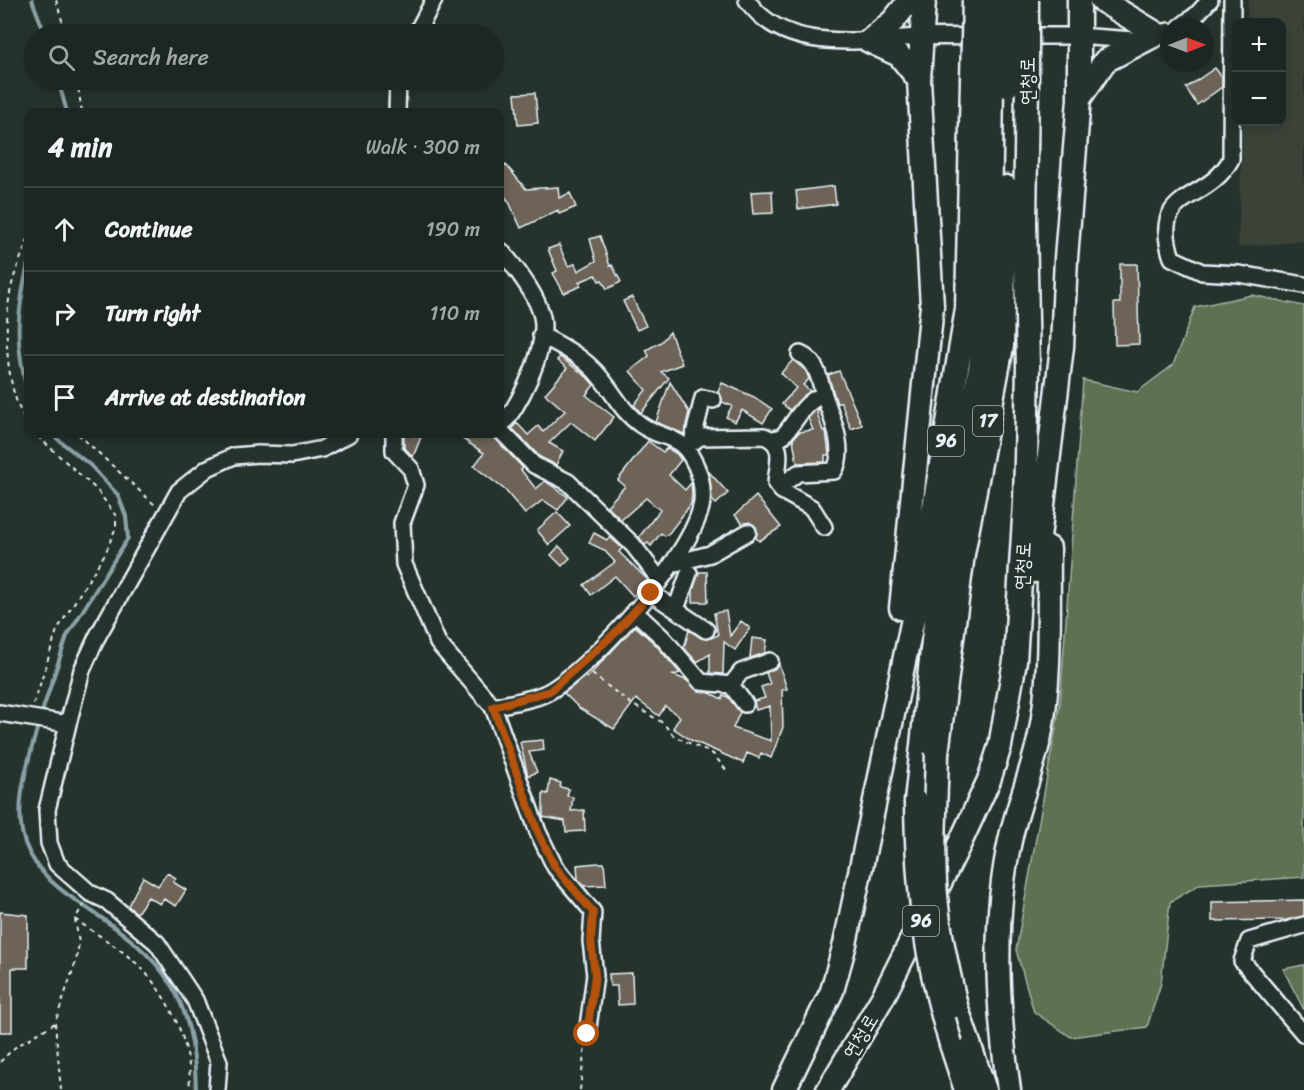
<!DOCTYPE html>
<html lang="en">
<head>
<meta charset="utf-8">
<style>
	body { margin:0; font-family:Sriracha,"Poor Story",sans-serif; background:#252e2a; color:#f1f3f6 }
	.controls { position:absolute; right:18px; top:18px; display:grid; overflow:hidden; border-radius:12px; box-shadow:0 3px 9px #0003 }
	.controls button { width:54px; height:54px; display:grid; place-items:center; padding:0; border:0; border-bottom:2px solid #3a4340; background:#1c2622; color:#f1f3f6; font:30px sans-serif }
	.compass { position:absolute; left:1160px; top:18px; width:54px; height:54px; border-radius:50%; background:#1c2622; box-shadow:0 3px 9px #0003; rotate:89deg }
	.stop { position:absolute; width:18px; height:18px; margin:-14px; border:4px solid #b45309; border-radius:50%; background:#fff }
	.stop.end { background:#b45309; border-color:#fff; box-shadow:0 2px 6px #0008 }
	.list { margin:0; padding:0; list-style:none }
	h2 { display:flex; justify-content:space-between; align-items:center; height:78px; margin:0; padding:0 24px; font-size:26px }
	h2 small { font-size:20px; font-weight:400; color:#a0a5a5 }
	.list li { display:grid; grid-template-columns:39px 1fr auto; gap:18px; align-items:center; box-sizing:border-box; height:84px; padding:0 24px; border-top:2px solid #3a4340 }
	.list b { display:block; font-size:22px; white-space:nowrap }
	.list em { font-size:20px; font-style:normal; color:#a0a5a5 }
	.icon { flex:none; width:33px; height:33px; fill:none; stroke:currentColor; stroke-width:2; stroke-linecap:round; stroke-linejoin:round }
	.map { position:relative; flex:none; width:1304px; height:1090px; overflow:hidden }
	.search { position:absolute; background:#1c2622; box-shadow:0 3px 9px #0003; left:24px; top:24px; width:480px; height:66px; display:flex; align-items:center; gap:15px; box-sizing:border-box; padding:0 21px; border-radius:33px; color:#a0a5a5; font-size:22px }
	.panel { position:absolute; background:#1c2622; box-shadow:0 3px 9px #0003; left:24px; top:108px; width:480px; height:330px; border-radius:12px }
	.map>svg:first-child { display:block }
	.built { fill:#3b4239 }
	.green { fill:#607153; stroke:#a4b1a6; stroke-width:1.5 }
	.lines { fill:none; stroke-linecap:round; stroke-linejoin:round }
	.stream { stroke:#8aa1a8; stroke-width:4 }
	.building { fill:#6d6456; stroke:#e8f1f8; stroke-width:1.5 }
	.minor-casing { stroke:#e8f1f8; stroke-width:20 }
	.highway-casing { stroke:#e8f1f8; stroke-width:27 }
	.path { stroke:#e8f1f8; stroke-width:2; stroke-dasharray:4.5 4.5; stroke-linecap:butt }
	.minor { stroke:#26332d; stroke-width:15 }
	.highway { stroke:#26332d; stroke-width:22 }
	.highway-bridge-casing { stroke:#e8f1f8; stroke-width:27; stroke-linecap:butt }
	.highway-bridge { stroke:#26332d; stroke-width:22 }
	.route { stroke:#b45309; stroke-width:8 }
	.labels { text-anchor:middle; stroke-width:5; stroke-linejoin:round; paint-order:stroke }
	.shield { fill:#26332d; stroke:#aeb8bb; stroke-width:1.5 }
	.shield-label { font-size:18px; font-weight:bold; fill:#e8f1f8 }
	.street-label { font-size:20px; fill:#e8f1f8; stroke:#26332d }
</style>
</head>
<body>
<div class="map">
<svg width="1304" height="1090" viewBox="0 0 1304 1090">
	<rect width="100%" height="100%" fill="#26332d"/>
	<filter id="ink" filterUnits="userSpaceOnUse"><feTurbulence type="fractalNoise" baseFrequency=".0167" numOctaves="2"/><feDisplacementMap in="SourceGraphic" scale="12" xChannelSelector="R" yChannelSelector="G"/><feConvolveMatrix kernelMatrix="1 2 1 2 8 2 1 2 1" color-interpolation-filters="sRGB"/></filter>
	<g filter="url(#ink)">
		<path class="built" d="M1248 0H1304V241L1238 247 1243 122H1282V22H1247Z"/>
		<path class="green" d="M1252 295 1304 306V877L1200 884 1170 902 1161 983 1147 1027 1071 1037 1034 1012 1016 950 1060 704 1083 380 1137 392 1173 365 1195 307Z
			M1304 965V1010L1283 969Z"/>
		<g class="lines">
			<path class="stream" d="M32 0 45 34
				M58 80 67 112
				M28 264C17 314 14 342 28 393
				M41 715 67 636 128 538 126 516 118 495 90 465 51 434
				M39 722C29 759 12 806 25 843 36 873 62 892 87 908 164 959 194 995 196 1090"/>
		</g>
		<path class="building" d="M1215 68 1222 77V87L1197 105 1186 88Z
			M535 93 538 123 518 125 515 94Z
			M506 165 526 189 558 187 559 198 570 193 576 207 559 214 558 210 521 228 509 202 500 190V170Z
			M834 186 836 204 798 209 796 191Z
			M772 191 773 213 753 214 751 192Z
			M600 236 610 266 612 265 621 282 607 289 602 280 599 281 596 275 579 282 581 286 564 293 553 273 557 271 548 249 559 245 568 266 575 264 578 271 596 261 590 239Z
			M1120 264H1137L1139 344 1115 345 1114 303H1120Z
			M632 297 646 326 637 330 623 301Z
			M670 332 682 364 661 372 669 378 641 413 634 405 646 390 630 371 649 356 646 350 661 342Z
			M560 357 587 377 594 385 586 395 614 417 595 441 571 422 549 443 563 451 556 465 540 457 512 428 517 423 528 435 538 426 543 432 565 411 545 394 567 368 557 360Z
			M793 360 806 371 809 379 803 385 810 391 790 410 782 404 796 388 781 373Z
			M839 371 862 425 851 429 841 402 837 404 828 375Z
			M670 382 689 412 684 434 656 422Z
			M722 383 754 397 772 409 763 423 742 410 735 422 726 417 732 406 722 402 718 392Z
			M818 408 819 411 817 413 823 431H826L829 455H825V462L797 463 793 439 799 432 813 430 808 418Z
			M404 434 421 437 413 457 404 447Z
			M455 434H491L523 468 521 470 536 489 545 481 568 497 558 510 543 500 525 514 505 490 474 466 484 453Z
			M648 441 663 452 667 448 677 454 681 460 669 475 685 490 691 483 692 493 691 504 669 533 665 536 661 533 651 546 648 543 645 545 639 537 660 510 646 498 621 520 607 506 625 486 618 480Z
			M709 472 728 493 716 504 712 500Z
			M756 496 781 527 759 541 756 538V527L749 522 743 524 735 515Z
			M557 512 570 526 549 545 537 530Z
			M594 533 607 540 610 537 622 548 619 552 648 580 633 596 615 576 591 595 584 585 615 562 604 550 589 543Z
			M559 546 570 558 562 566 551 555Z
			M699 572H707L708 602H693V590Z
			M726 611 730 636 741 621 750 628 735 650 724 642 723 674 710 673V654L697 662 684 648 689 630 701 638H711L718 635 714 613Z
			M635 626 655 644 680 673 673 675 686 680 699 691 710 693 722 699 723 695 728 697 740 712 733 728 771 741 770 706 756 710 754 701 765 698 761 687 770 684 766 673 779 665 787 689 782 690 783 727 771 758 761 753 759 758 747 753 743 763 691 740 673 728 680 717 665 706 659 716 636 699 614 729 579 708 564 693 585 676 587 678Z
			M752 638 767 640 765 653 750 658Z
			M543 740 544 750 529 752 537 772 528 776 520 742Z
			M550 780 561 783 560 787 569 789 567 796 573 797 571 811 584 810 585 831 566 832 565 821 543 817V793L548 794Z
			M598 863H604L606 885 584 886 578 879 577 865Z
			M167 873 176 878 173 882 186 890 176 906 164 899 160 904 148 897 137 913 128 906 143 877 158 886Z
			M1304 900V916L1286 920 1212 921V902Z
			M0 912 28 915V968H12V1032H0Z
			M632 973 633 1004 618 1005 617 986H610L609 974Z"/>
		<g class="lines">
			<g class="minor-casing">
				<path id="minor" d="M747 0C785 56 866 39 923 37 943 36 963 37 983 37
					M1232 0 1231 159C1207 205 1149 188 1172 258L1202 272 1239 274 1304 285
					M1180 27 1196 15 1210 0
					M416 34 434 0
					M1019 36H1077L1133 40 1169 31
					M397 112 398 80
					M500 250C515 266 543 302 543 325 543 356 520 405 500 427
					M800 354C817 361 819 378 824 395
					M500 430 534 465 568 482 633 545 660 580
					M394 434V451L411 469 416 485 402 523 404 564 438 643 493 707 538 832 555 867 593 912 591 941 595 975 587 1034 590 1013
					M773 439 782 437C796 422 803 401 824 395 831 416 847 450 834 471L798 473 779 487
					M692 442 703 398 713 400
					M685 448 700 437 764 436C787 445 777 464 776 484L782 491 812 508 824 527
					M672 564 710 554 748 532
					M651 593 706 630
					M676 609 689 573
					M634 611 662 637 701 682 731 685 741 672 770 661
					M731 685 745 704
					M493 707C511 702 535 700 550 691 594 665 695 553 702 502 703 490 701 477 696 466 681 432 666 442 641 425 622 412 614 393 600 377 585 358 562 346 541 335
					M0 713 68 724 82 670 97 637 179 491 208 468 234 456 258 454 292 455 322 449 349 434
					M68 724 47 810 49 843 57 864 90 893 107 901 157 943 195 1000 219 1062 217 1090
					M1304 925 1249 941 1242 961 1304 1034"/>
			</g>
			<g class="highway-casing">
				<path id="highway" d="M910 0 893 21 869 41 899 55 919 80
					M1101 0 1157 34
					M1079 99 1105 61 1157 34
					M1035 571 1062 347 1066 258 1079 99V0
					M901 608 932 306 919 80 924 0
					M937 753 963 554 1002 346 1006 187
					M916 802 940 575 980 368 989 289 992 86
					M956 1006 985 1090
					M951 1044 966 1090
					M784 1090 832 991 845 944 924 566 967 309 972 80
					M828 1090 883 997 959 845 989 780 1000 746 1015 661 1025 503 1028 367 1025 223 1027 84
					M1009 1090C997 1006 992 920 1011 836 1019 802 1033 769 1040 735 1052 675 1048 609 1049 548"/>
			</g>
			<path class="path" d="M56 0 66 34
				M77 80 82 112
				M28 239C22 255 15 271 11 288 3 326 5 392 28 424
				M78 434 155 505
				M592 674 630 703 663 723 674 736 713 754 727 771
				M34 704 57 630 106 552 116 527V516L97 490 35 434
				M75 919C97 935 126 951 145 972 171 1002 194 1049 189 1090
				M0 1062 14 1048 55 1023
				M61 1090 55 1023 76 961 79 943 75 919 84 904
				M580 1090 585 1046"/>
			<use href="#minor" class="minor"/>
			<use href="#highway" class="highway"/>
			<g class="highway-bridge-casing">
				<path id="highway-bridge" d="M972 80 974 0
					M1027 84V0
					M992 86 993 0
					M1007 86 1011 0
					M937 753C936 801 932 849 936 896 939 933 948 970 956 1006
					M916 802C917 891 925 958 951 1044"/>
			</g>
			<use href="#highway-bridge" class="highway-bridge"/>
		</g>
	</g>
	<g class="lines" filter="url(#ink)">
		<path class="route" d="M587 1034 595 975 591 941 593 912 555 867 538 832 493 707 550 691 614 634 651 593"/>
	</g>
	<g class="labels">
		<g class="shield">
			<rect x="973" y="406" width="30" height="30" rx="4.5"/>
			<rect x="928" y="426" width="36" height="30" rx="4.5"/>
			<rect x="903" y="906" width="36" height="30" rx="4.5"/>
		</g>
		<g class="shield-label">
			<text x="988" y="427">17</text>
			<text x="946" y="447">96</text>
			<text x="921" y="927">96</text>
		</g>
		<g class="street-label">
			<text transform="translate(1027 81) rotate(-90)" y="7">연청로</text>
			<text transform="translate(1022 566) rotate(-87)" y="7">연청로</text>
			<text transform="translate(860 1036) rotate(-59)" y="7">연청로</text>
		</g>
	</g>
</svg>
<div class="controls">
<button>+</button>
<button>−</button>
</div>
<svg class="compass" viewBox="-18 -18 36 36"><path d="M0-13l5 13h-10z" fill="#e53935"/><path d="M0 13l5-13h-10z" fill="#a0a5a5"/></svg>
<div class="stop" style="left:587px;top:1034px"></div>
<div class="stop end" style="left:651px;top:593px"></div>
<div class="search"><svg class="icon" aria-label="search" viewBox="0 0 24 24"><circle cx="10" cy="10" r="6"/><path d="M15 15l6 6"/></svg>Search here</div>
<section class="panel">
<h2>4 min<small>Walk · 300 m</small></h2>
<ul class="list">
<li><svg class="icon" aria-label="ahead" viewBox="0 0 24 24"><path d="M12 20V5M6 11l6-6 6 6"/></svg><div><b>Continue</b></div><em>190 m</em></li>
<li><svg class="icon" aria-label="right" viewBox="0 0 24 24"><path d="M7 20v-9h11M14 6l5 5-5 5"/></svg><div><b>Turn right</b></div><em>110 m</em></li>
<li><svg class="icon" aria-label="arrive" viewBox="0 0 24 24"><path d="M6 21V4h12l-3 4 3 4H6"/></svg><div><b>Arrive at destination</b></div></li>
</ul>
</section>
</div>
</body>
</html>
